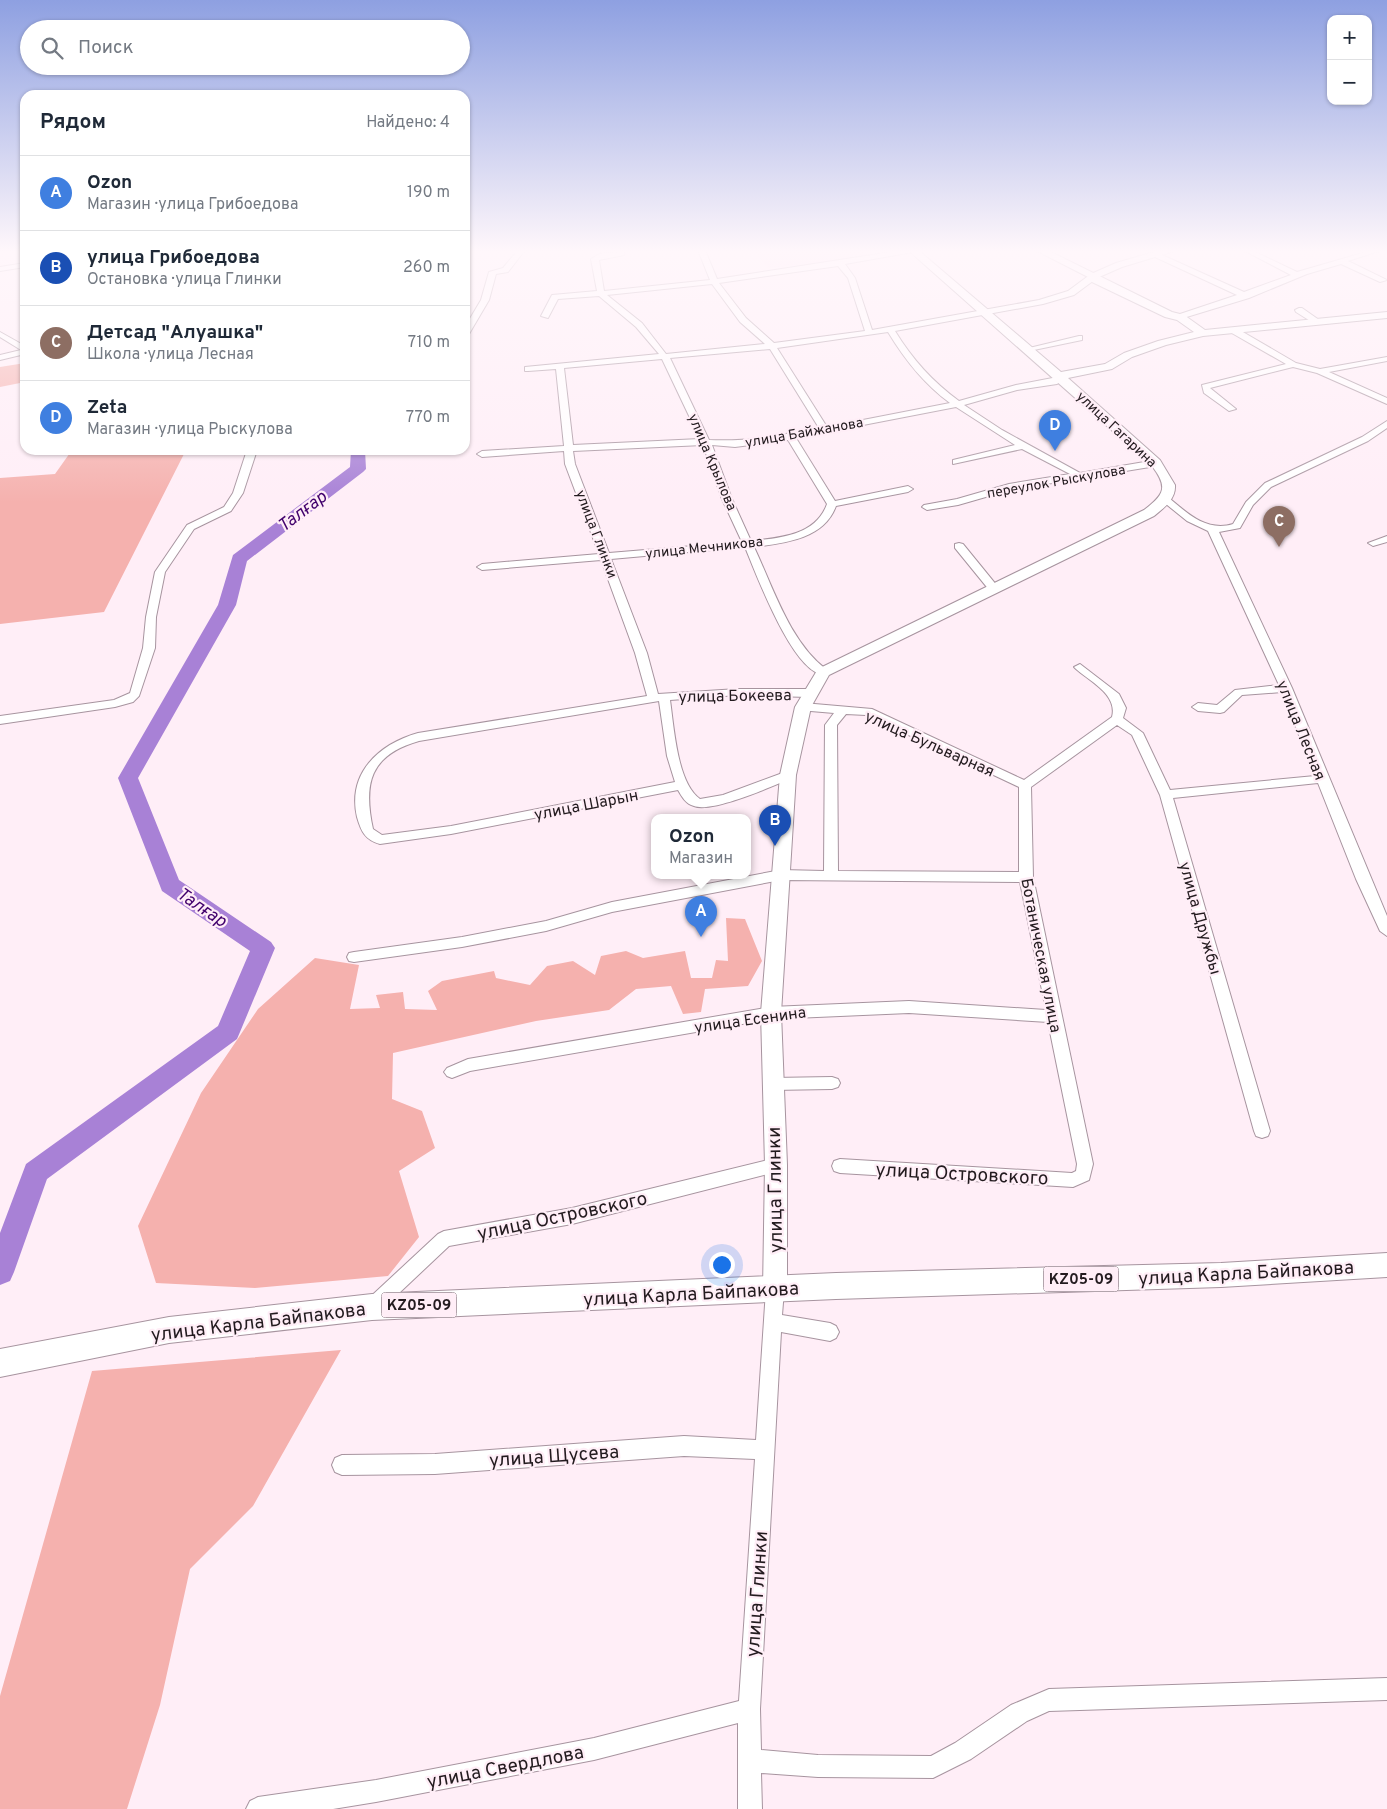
<!DOCTYPE html>
<html lang="ru">
<head>
<meta charset="utf-8">
<style>
	body { margin:0; font-family:Overpass,sans-serif; background:#f2f2f3; color:#1f2937 }
	.controls { position:absolute; right:15px; top:15px; display:grid; overflow:hidden; border-radius:10px; box-shadow:0 1px 4px #0004 }
	.controls button { width:45px; height:45px; display:grid; place-items:center; padding:0; border:0; border-bottom:1px solid #e0e1e3; background:#fff; color:#1f2937; font:25px sans-serif }
	.you { position:absolute; left:721px; top:1264px; width:18px; height:18px; margin:-12px; border:4px solid #fff; border-radius:50%; background:#1a73e8; box-shadow:0 0 0 8px #1a73e833 }
	.badge { display:grid; place-items:center; width:32px; height:32px; border-radius:50%; background:#1c5f94; color:#fff; font-size:16px; font-weight:700 }
	.pin { position:absolute; translate:-50% -41px; filter:drop-shadow(0 1px 2px #0008) }
	.pin::after { content:''; position:absolute; top:26px; width:18px; height:15px; background:inherit; clip-path:polygon(0 0,100% 0,50% 100%) }
	.popup { position:absolute; left:651px; top:814px; width:100px; height:65px; box-sizing:border-box; display:grid; place-content:center; border-radius:10px; background:#fff; filter:drop-shadow(0 1px 4px #0005); font-size:16px; white-space:nowrap; color:#747a83 }
	.popup b { font-size:19px; color:#1f2937 }
	.popup::after { content:''; position:absolute; left:50%; top:100%; margin-left:-10px; border:10px solid transparent; border-top-color:#fff }
	.list { margin:0; padding:0; list-style:none }
	h2 { display:flex; justify-content:space-between; align-items:center; height:65px; margin:0; padding:0 20px; font-size:21px }
	h2 small { font-size:16px; font-weight:400; color:#747a83 }
	.list li { display:grid; grid-template-columns:32px 1fr auto; gap:15px; align-items:center; box-sizing:border-box; height:75px; padding:0 20px; border-top:1px solid #e0e1e3 }
	.list b { display:block; font-size:19px; white-space:nowrap }
	.list p { margin:0; font-size:16px; white-space:nowrap; color:#747a83 }
	.list em { font-size:16px; font-style:normal; color:#747a83 }
	.icon { flex:none; width:28px; height:28px; fill:none; stroke:currentColor; stroke-width:2; stroke-linecap:round; stroke-linejoin:round }
	.map { position:relative; flex:none; width:1387px; height:1809px; overflow:hidden }
	.search { position:absolute; background:#fff; box-shadow:0 1px 4px #0004; left:20px; top:20px; width:450px; height:55px; display:flex; align-items:center; gap:12px; box-sizing:border-box; padding:0 18px; border-radius:28px; color:#747a83; font-size:19px }
	.panel { position:absolute; background:#fff; box-shadow:0 1px 4px #0004; left:20px; top:90px; width:450px; height:365px; border-radius:15px }
	.map>svg:first-child { display:block }
	.built { fill:#fde1f1 }
	.green { fill:#f5b1ae }
	.lines { fill:none; stroke-linecap:round; stroke-linejoin:round }
	.river { fill:#a881d6; fill-rule:evenodd }
	.street-casing { stroke:#a7949f; stroke-width:2 }
	.secondary-casing { stroke:#a7949f; stroke-width:2 }
	.primary-casing { stroke:#a7949f; stroke-width:2 }
	.street { fill:#fff; fill-rule:evenodd }
	.secondary { fill:#fff; fill-rule:evenodd }
	.primary { fill:#fff; fill-rule:evenodd }
	.labels { text-anchor:middle; stroke-width:4.5; stroke-linejoin:round; paint-order:stroke }
	.far-street-label { font-size:14px; fill:#231b1f; stroke:#ffeef7 }
	.shield { fill:#ffeef7; stroke:#655a60; stroke-width:1 }
	.shield-label { font-size:15px; font-weight:bold; fill:#231b1f }
	.street-label { font-size:16px; fill:#231b1f; stroke:#ffeef7 }
	.water-label { font-size:18px; font-style:italic; fill:#41006c; stroke:#ffeef7 }
	.near-street-label { font-size:19px; fill:#231b1f; stroke:#ffeef7 }
</style>
</head>
<body>
<div class="map">
<svg width="1387" height="1809" viewBox="0 0 1387 1809">
	<rect width="100%" height="100%" fill="#ffeef7"/>
	<path class="built" d="M753 250H860L868 258 768 268Z"/>
	<path class="green" d="M25 363V382L0 387V367Z
		M72 450H186L104 612 0 624V478L55 474Z
		M726 918 745 919 762 961 748 986 705 989 701 1012 683 1014 671 986 636 989 609 1010 536 1021 393 1053 392 1099 422 1111 435 1148 399 1171 419 1237 388 1276 255 1288 156 1283 138 1226 201 1093 258 1009 315 958 359 965 350 1009 380 1008 376 995 403 992 405 1009 437 1010 428 991 442 981 494 971 496 978 530 985 547 966 573 961 595 975 601 956 626 951 643 958 685 951 691 978H712L716 960 728 961Z
		M341 1350 253 1506 190 1569 160 1705 127 1809H0V1696L92 1371Z"/>
	<g class="lines">
		<path class="river" d="M351 450H365L366 469 363 472 247 561 236 605 138 778 179 880 271 942 275 948 240 1032 237 1039 47 1179 14 1272 10 1281 0 1285V1233L26 1164 218 1026 250 951 162 891 118 778 218 605 233 555 350 467Z"/>
		<g class="street-casing">
			<path id="street" d="M518 250H525L508 272 496 274 489 300 469 334 465 336V327L481 300 489 272 503 268Z
				M619 250H625L624 255 599 260 604 291 710 280 698 250H705L717 279 904 250H916L913 252 845 264 855 278 872 330 1039 300 1068 291 1091 274 1116 263 1154 252 1176 250 1162 255 1244 292 1291 275 1243 250H1251L1297 272 1373 250H1382L1348 261 1387 280 1380 282 1341 264 1307 274 1249 298 1180 319H1177V315L1237 295 1155 257 1122 267 1097 278 1074 295 1043 304 895 331C912 359 933 382 959 401L1016 385 1063 376V380L1057 384 1017 390 964 405 1002 430 1080 473 1156 460 1161 463 1156 466 1010 490 958 505 927 510 922 507 924 505 957 499 1009 484 1070 474 1022 449 953 464V460L1015 445 956 407 796 438 835 501 908 486 913 489 908 492 836 506C824 539 785 543 754 547 773 587 790 643 827 670V674C796 682 755 571 745 547L611 559 647 653 658 694 738 689H809L815 693 809 697 738 695 670 700C674 727 677 783 700 799L723 795 788 771 794 775 792 778C773 786 712 813 694 806 686 804 682 797 678 790L451 834 380 844C365 840 361 831 357 817 347 773 379 744 418 733L647 696 635 653 601 560 482 570 477 567 482 564 599 554 565 464 564 451 482 457 477 454 482 451 564 446 556 369 528 371H525V367L659 354 636 327 599 296 558 299 548 318 541 316 552 295 597 291 591 259 599 254 618 252ZM838 266 848 278 865 331 774 343 746 318 719 283ZM712 284 740 322 765 344 666 354 642 323 607 295ZM888 332C905 360 924 384 950 403L827 427 777 348ZM770 349 819 428C782 435 747 442 709 440L670 358ZM662 359 700 439 573 445 564 368ZM788 440 827 504C816 535 781 538 751 541L732 499 712 445 735 447ZM703 445 722 499 742 542 609 553 575 464 573 451ZM659 701 667 756 675 782 451 826 382 835 373 829C363 783 370 755 419 741Z
				M25 263V267L0 271V267Z
				M1299 308H1302L1322 322 1315 324 1296 312 1295 310Z
				M1230 328H1236L1296 363 1320 369 1387 357V361L1329 372 1387 398V404L1317 373 1293 367 1210 388 1236 409 1229 411 1204 393 1202 385 1286 364 1230 332Z
				M0 332 25 346V354L0 360V355L21 350 0 337Z
				M1079 336H1082V340L1029 351 1025 349Z
				M1387 421V428L1368 441 1271 487 1253 505 1240 528 1219 532 1292 688 1387 916V936L1380 931 1356 879 1318 783 1173 798 1270 1131 1268 1136 1262 1138 1256 1136 1254 1131 1160 795 1132 735 1117 725 1031 787 1033 877 1093 1164 1089 1180 1073 1187 840 1173 834 1171 832 1166 834 1161 840 1159 1072 1173 1076 1171 1077 1164 1048 1022 909 1013 771 1019 470 1071 452 1078 447 1076 444 1072 447 1068 468 1059 771 1007 909 1001 1046 1010 1020 882 781 880 612 912 546 931 462 947 354 962 349 961 347 957 349 953 354 952 462 937 546 921 612 902 781 870 824 871 825 725 834 713 799 710 797 707 803 703 872 709 1024 780 1112 717C1118 695 1091 682 1076 669L1074 667 1080 664 1119 694 1126 708 1123 718 1143 733 1170 790 1315 776 1282 692 1242 695 1224 712 1220 713 1198 711 1192 707 1198 703 1217 705 1235 690 1279 685 1208 531 1187 521 1161 500 1169 498C1188 514 1207 532 1233 524L1246 502 1265 483 1362 437ZM846 714 866 715 1019 787V872L838 871 837 725Z
				M247 450H257L243 493 231 511 194 529 165 572 156 617 155 648 139 696 133 702 115 707 0 724V716L114 700 130 693 143 648 146 617 155 572 187 525 224 507 233 493Z
				M1387 536V542L1373 546 1368 543Z
				M959 543 963 544 998 587V591H990L955 548V544Z
				M832 1077 838 1079 840 1083 838 1087 832 1089 772 1090 766 1088 764 1084 766 1080 772 1078Z
				M776 1158 782 1160 784 1165 782 1170 776 1172 572 1224 449 1246 379 1312 373 1314 367 1312 364 1306 367 1300 438 1234 444 1231 572 1208Z
				M775 1282 781 1284 784 1290 782 1315 830 1323 836 1326 839 1332 836 1338 830 1341 781 1332 760 1709 761 1750 818 1755 931 1756 955 1743 1011 1705 1049 1689 1387 1678V1700L1049 1711 1027 1721 971 1759 933 1778 818 1777 761 1773 762 1809H738V1723L594 1760 376 1802 333 1809H246L250 1801 258 1797 376 1780 594 1738 739 1701 755 1459 684 1456 435 1474 342 1475 335 1472 332 1465 335 1458 342 1455 435 1454 684 1436 756 1440 766 1290 769 1284Z"/>
		</g>
		<g class="secondary-casing">
			<path id="secondary" d="M908 250H918L1061 372 1105 364 1124 353 1158 341 1194 332 1177 320 1165 317 1092 282 1090 278 1035 250H1047L1172 312 1184 315 1205 330 1387 312V318L1203 336 1166 345 1132 357 1112 369 1068 378 1160 460 1175 485C1176 499 1164 508 1154 516L829 675 811 707 796 775 781 1013 787 1165V1290L784 1298 775 1301 766 1298 763 1290 765 1165 761 1013 780 775 795 707 818 669 1144 510C1165 494 1168 487 1152 466Z"/>
		</g>
		<g class="primary-casing">
			<path id="primary" d="M1387 1253V1277L1221 1287 836 1299 372 1320 169 1343 0 1377V1349L169 1317 372 1294 836 1273 1221 1263Z"/>
		</g>
		<use href="#street" class="street"/>
		<use href="#secondary" class="secondary"/>
		<use href="#primary" class="primary"/>
	</g>
	<linearGradient id="sky" x2="0" y2="1"><stop stop-color="#8ea0e1"/><stop offset="0.5" stop-color="#fff7fb"/><stop offset="1" stop-color="#fff7fb" stop-opacity="0"/></linearGradient>
	<rect width="1387" height="503" fill="url(#sky)"/>
	<g class="labels">
		<g class="far-street-label">
			<text transform="translate(1117 429) rotate(43)" y="5">улица Гагарина</text>
			<text transform="translate(804 432) rotate(-10)" y="5">улица Байжанова</text>
			<text transform="translate(713 462) rotate(67)" y="5">улица Крылова</text>
			<text transform="translate(1056 481) rotate(-10)" y="5">переулок Рыскулова</text>
			<text transform="translate(597 534) rotate(69)" y="5">улица Глинки</text>
			<text transform="translate(704 547) rotate(-6)" y="5">улица Мечникова</text>
		</g>
		<g class="shield">
			<rect x="1043.5" y="1266.5" width="75" height="25" rx="4"/>
			<rect x="381.5" y="1292.5" width="75" height="25" rx="4"/>
		</g>
		<g class="shield-label">
			<text x="1081" y="1284">KZ05-09</text>
			<text x="419" y="1310">KZ05-09</text>
		</g>
		<g class="street-label">
			<text transform="translate(735 695) rotate(-1)" y="6">улица Бокеева</text>
			<text transform="translate(1302 730) rotate(68)" y="6">улица Лесная</text>
			<text transform="translate(930 743) rotate(24)" y="6">улица Бульварная</text>
			<text transform="translate(586 804) rotate(-11)" y="6">улица Шарын</text>
			<text transform="translate(1201 918) rotate(74)" y="6">улица Дружбы</text>
			<text transform="translate(1042 955) rotate(79)" y="6">Ботаническая улица</text>
			<text transform="translate(750 1019) rotate(-8)" y="6">улица Есенина</text>
		</g>
		<g class="water-label">
			<text transform="translate(302 511) rotate(-37)" y="6">Талғар</text>
			<text transform="translate(202 907) rotate(34)" y="6">Талғар</text>
		</g>
		<g class="near-street-label">
			<text transform="translate(962 1173) rotate(3)" y="7">улица Островского</text>
			<text transform="translate(774 1190) rotate(-91)" y="7">улица Глинки</text>
			<text transform="translate(562 1215) rotate(-12)" y="7">улица Островского</text>
			<text transform="translate(1246 1272) rotate(-3)" y="7">улица Карла Байпакова</text>
			<text transform="translate(691 1293) rotate(-3)" y="7">улица Карла Байпакова</text>
			<text transform="translate(258 1321) rotate(-7)" y="7">улица Карла Байпакова</text>
			<text transform="translate(554 1455) rotate(-4)" y="7">улица Щусева</text>
			<text transform="translate(756 1594) rotate(-86)" y="7">улица Глинки</text>
			<text transform="translate(505 1766) rotate(-11)" y="7">улица Свердлова</text>
		</g>
	</g>
</svg>
<div class="controls">
<button>+</button>
<button>−</button>
</div>
<div class="you"></div>
<div class="pin badge" style="left:701px;top:937px;background:#3f7fe0">A</div>
<div class="popup"><b>Ozon</b>Магазин</div>
<div class="pin badge" style="left:775px;top:846px;background:#1a4fb4">B</div>
<div class="pin badge" style="left:1279px;top:547px;background:#8d6e63">C</div>
<div class="pin badge" style="left:1055px;top:451px;background:#3f7fe0">D</div>
<div class="search"><svg class="icon" aria-label="search" viewBox="0 0 24 24"><circle cx="10" cy="10" r="6"/><path d="M15 15l6 6"/></svg>Поиск</div>
<section class="panel">
<h2>Рядом<small>Найдено: 4</small></h2>
<ul class="list">
<li><span class="badge" style="background:#3f7fe0">A</span><div><b>Ozon</b><p>Магазин · улица Грибоедова</p></div><em>190 m</em></li>
<li><span class="badge" style="background:#1a4fb4">B</span><div><b>улица Грибоедова</b><p>Остановка · улица Глинки</p></div><em>260 m</em></li>
<li><span class="badge" style="background:#8d6e63">C</span><div><b>Детсад &quot;Алуашка&quot;</b><p>Школа · улица Лесная</p></div><em>710 m</em></li>
<li><span class="badge" style="background:#3f7fe0">D</span><div><b>Zeta</b><p>Магазин · улица Рыскулова</p></div><em>770 m</em></li>
</ul>
</section>
</div>
</body>
</html>
